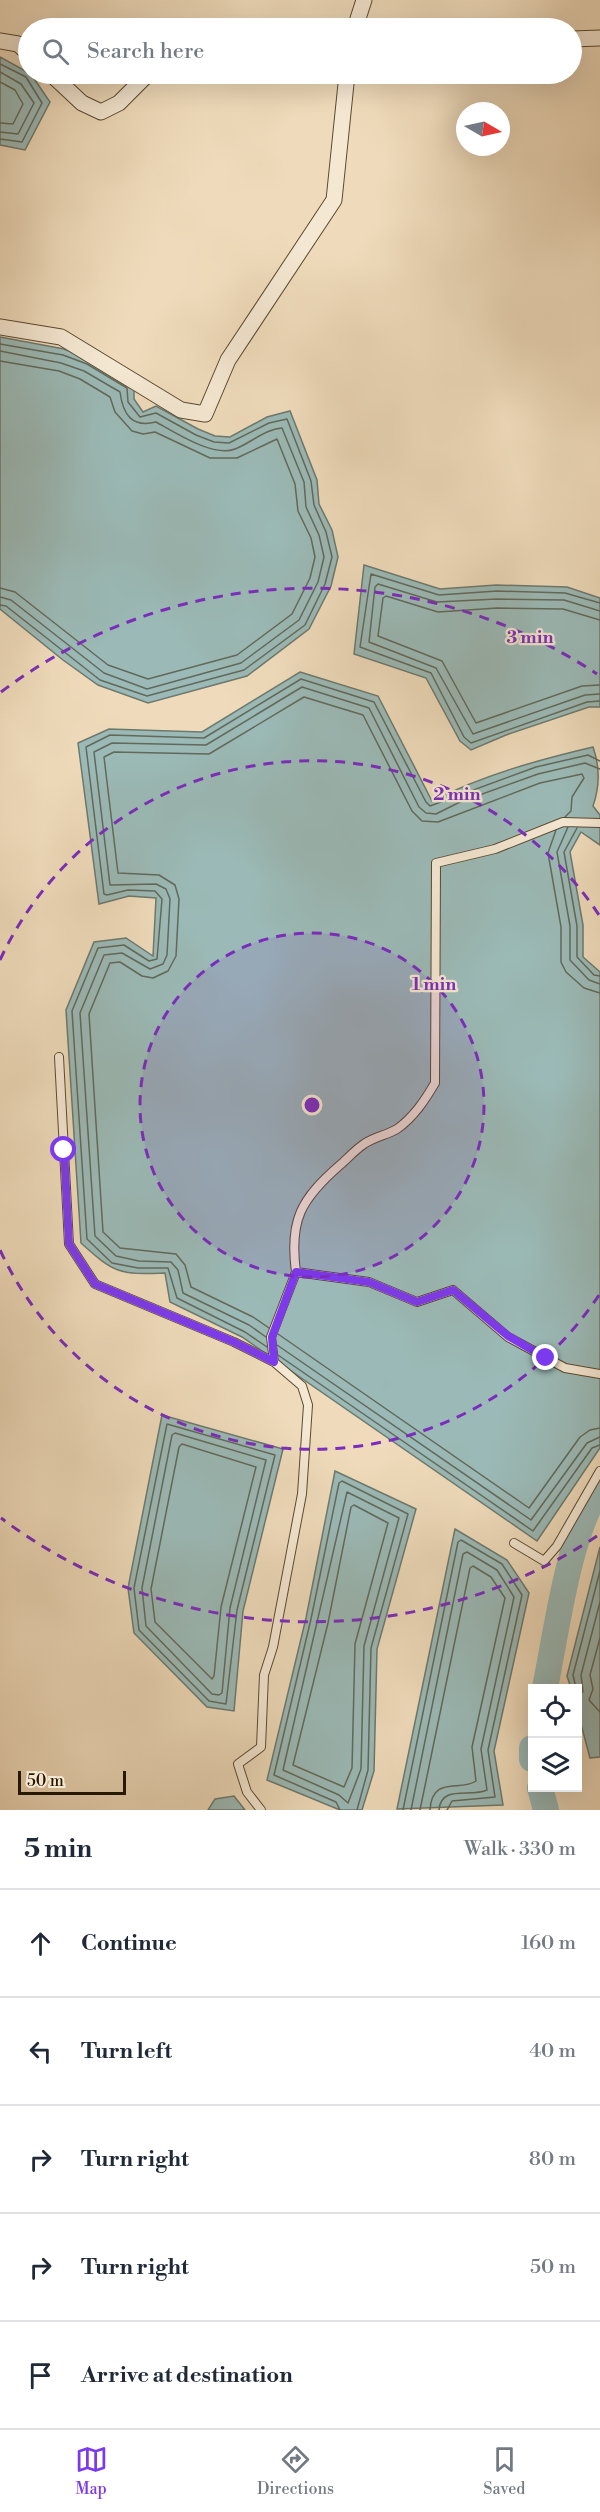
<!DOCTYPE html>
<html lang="en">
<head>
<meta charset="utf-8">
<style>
	body { margin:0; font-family:"Libre Bodoni",serif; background:#f2f2f3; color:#1f2937 }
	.controls { position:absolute; right:18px; bottom:18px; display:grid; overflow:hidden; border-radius:0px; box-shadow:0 6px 24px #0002 }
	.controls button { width:54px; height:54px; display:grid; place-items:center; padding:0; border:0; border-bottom:2px solid #e0e1e3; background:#fff; color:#1f2937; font:30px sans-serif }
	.compass { position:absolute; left:456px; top:102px; width:54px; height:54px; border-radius:50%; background:#fff; box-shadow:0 6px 24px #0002; rotate:99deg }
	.scale { position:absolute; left:18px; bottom:15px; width:108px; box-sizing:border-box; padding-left:6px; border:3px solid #291801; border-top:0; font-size:16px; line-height:21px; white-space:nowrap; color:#291801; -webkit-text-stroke:4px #f5e8d3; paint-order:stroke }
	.stop { position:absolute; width:18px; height:18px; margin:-14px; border:4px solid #7c3aed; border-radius:50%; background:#fff }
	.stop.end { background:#7c3aed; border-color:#fff; box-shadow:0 2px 6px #0008 }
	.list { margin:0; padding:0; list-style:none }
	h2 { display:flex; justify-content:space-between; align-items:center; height:78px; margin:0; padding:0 24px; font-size:26px }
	h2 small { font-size:20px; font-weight:400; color:#747a83 }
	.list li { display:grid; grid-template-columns:39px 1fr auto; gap:18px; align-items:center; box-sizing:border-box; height:108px; padding:0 24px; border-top:2px solid #e0e1e3 }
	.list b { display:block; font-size:22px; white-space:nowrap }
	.list em { font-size:20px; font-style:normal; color:#747a83 }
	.icon { flex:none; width:33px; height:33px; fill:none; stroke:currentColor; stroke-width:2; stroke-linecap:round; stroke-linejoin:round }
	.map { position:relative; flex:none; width:600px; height:1810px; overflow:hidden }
	.search { position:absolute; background:#fff; box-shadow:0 6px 24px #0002; left:18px; right:18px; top:18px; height:66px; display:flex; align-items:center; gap:15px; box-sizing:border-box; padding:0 21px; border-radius:33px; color:#747a83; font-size:22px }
	.sheet { height:618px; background:#fff }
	nav { display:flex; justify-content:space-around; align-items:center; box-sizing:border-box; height:84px; border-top:2px solid #e0e1e3; background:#fff; font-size:16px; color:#747a83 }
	nav a { display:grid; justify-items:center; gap:3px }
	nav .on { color:#7c3aed }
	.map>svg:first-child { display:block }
	.water { fill:#9bbab7; stroke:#6d796e; stroke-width:1.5 }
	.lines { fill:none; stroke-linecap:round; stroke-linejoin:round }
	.shore { stroke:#62695c; stroke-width:1.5 }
	.river { stroke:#9bbab7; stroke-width:26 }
	.service-casing { stroke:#5a4930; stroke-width:10 }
	.minor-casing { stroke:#5a4930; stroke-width:17 }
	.service { stroke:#f5e8d3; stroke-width:8 }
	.minor { stroke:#f5e8d3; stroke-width:15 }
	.route { stroke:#7c3aed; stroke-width:8 }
	.ring { fill:none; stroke:#7b2cbf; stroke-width:3; stroke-dasharray:10 8 }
	.centre { fill:#7b2cbf; stroke:#f5e8d3; stroke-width:3 }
	.ring-label { font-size:18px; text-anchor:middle; font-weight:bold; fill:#7b2cbf; stroke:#f5e8d3; stroke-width:4.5; stroke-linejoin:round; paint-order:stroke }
</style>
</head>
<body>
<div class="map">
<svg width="600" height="1810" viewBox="0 0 600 1810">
	<rect width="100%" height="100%" fill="#efdbbb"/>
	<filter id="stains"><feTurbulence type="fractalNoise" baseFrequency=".00333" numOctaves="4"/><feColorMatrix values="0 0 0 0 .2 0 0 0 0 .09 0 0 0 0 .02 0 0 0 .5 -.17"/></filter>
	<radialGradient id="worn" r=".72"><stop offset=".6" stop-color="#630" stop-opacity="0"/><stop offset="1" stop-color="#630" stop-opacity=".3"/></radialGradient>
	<path class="water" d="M0 57 31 74 50 102 25 150 0 145Z
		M0 337 64 349 90 359 134 385V399L143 412 156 406 198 429 215 436 230 437 267 417 290 411 317 480 319 504 332 530 338 557 331 586 309 629 247 676 148 703 98 685 63 660 0 609Z
		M364 565 440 589 496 585 567 587 600 598V707H589L506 735 471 750 460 741 426 678 354 654Z
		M300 672 378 696 432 801C483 775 538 760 593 747 600 767 600 786 593 806L600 815V845L581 832 570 852 583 925V957L600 972V1448L537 1541 242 1337 170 1302 165 1273C119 1275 114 1273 81 1243L66 1010 94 942 126 938 153 956 156 898 129 896 99 904 78 743 109 729 202 732Z
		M162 1415 283 1449 243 1611 234 1711 207 1707 134 1633 128 1588Z
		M335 1471 416 1509 377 1649 374 1771 362 1810H340L267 1780 306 1618Z
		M455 1529 507 1560 529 1593 494 1751 503 1805 397 1809Z
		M600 1547V1757L590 1758 578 1713V1688H571L567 1676Z
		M234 1796 245 1810H208L215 1799Z"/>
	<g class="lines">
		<path class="shore" d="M0 64 26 77 42 103 22 142 0 139
			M0 72 21 84 34 103 18 134 0 132
			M0 82 15 90 23 104 13 124 0 123
			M0 344 63 355 87 364 127 388 128 402 140 417 156 413 196 435 214 442 229 443 269 423 287 419 311 481 314 505 326 532 332 557 325 584 305 625 244 670 147 696 100 680 6 606 0 605
			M0 351 61 363 84 371 120 392C123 415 132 428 156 422 174 432 214 458 235 449 251 443 265 429 282 428L304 482 306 507 319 535 324 557 318 582 299 620 241 663 147 689 104 673 11 600 0 597
			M0 361 59 371 80 379 110 397 115 412 132 431 143 434 155 432 210 458H237L277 439 295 484 298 511 311 538 315 557 310 578 292 614 237 655 148 679 108 665 15 592 0 588
			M600 603 565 593 497 591 439 595 371 574 360 647 431 673 464 737 471 743 587 702 600 701
			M600 611 564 600 497 599 437 602 378 584 375 587 369 642 436 668 473 734 585 695 600 694
			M600 620 563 609 497 608 438 612 386 596 383 598 378 636 442 661 476 723 582 686 600 685
			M568 827 557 852 570 926V960L589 980 600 984
			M577 828 564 852 577 926V957L594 975 600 976
			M556 830 548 853 561 927V962L566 972 584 988 600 993
			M269 1328 253 1317 191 1287 185 1265 176 1254 120 1248 103 1232 89 1014 110 963 120 962 142 976 153 978 168 971 176 956 179 899 175 885 159 875 118 873 104 757 114 752 209 754 304 697 363 715 412 811 422 821 438 822 540 783 582 774 584 778 572 797 571 811 565 817
			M278 1334 529 1508 580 1437 590 1430 600 1428
			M266 1337 249 1325 183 1293 178 1270 171 1262 139 1261 116 1256 95 1236 80 1013 104 955 122 953 150 969 163 964 167 955 170 899 166 889 156 884 110 885 94 752 112 743 206 745 302 687 369 708 419 807 426 813 436 814 460 802 538 774 585 763 600 769
			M277 1345 531 1520 587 1443 600 1437
			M267 1347 245 1332 177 1298 168 1268H138L112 1263 87 1239 72 1011 98 948 124 945 149 961 157 959 162 899 155 891 128 890 107 895 104 894 86 747 110 735 204 738 301 679 374 702 426 802 430 806 536 767 588 755 600 761
			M278 1355 533 1531 592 1448 600 1445
			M167 1424 275 1455 237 1610 226 1704 209 1701 139 1630 134 1588Z
			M175 1433 266 1460 230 1608 222 1693 219 1695 212 1694 146 1626 142 1588 172 1435Z
			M182 1444 256 1467 221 1607 214 1676 212 1679 155 1622 151 1589 179 1447Z
			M347 1492 399 1518 364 1646 361 1769 348 1803 339 1795 283 1770Z
			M354 1505 388 1523 355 1644 352 1768 344 1787 293 1765 328 1623 351 1507Z
			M600 1638 590 1675 593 1689 589 1700 600 1712
			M576 1688 573 1675 600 1571
			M578 1699 583 1691 581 1675 600 1602
			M340 1810 336 1802 274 1775 311 1619 339 1483 342 1481 408 1514 371 1648 368 1770 357 1810
			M403 1810 458 1542 461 1540 502 1564 522 1595 488 1750 495 1797 452 1801 447 1810
			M411 1810 463 1554 467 1552 497 1570 514 1597 481 1749 487 1790C471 1798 441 1784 439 1810
			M420 1810 470 1568 473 1566 491 1577 505 1598 472 1747 476 1781C460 1792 432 1775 430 1810"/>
		<path class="river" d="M545 1688C556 1634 569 1531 600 1488
			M532 1748V1759
			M540 1788 546 1810"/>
		<g class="service-casing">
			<path id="service" d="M59 1057 69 1244 95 1284 234 1342 274 1362 302 1386 308 1405 302 1494 273 1647 264 1675 261 1747 238 1764 247 1792 261 1810
				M296 1272C289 1220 301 1199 340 1165 348 1158 355 1150 364 1144 374 1137 387 1135 397 1129 414 1117 425 1100 435 1083L436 863 495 849 563 822 600 823
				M274 1362 271 1337 296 1272 369 1282 417 1302 453 1290 508 1337 565 1368 600 1374
				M514 1543 544 1561 557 1546 600 1471"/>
		</g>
		<g class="minor-casing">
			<path id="minor" d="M355 28 364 0
				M572 39 600 38
				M0 41 18 44 28 53
				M51 74 82 103 101 112 119 103 148 74
				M0 327 61 337 181 410 205 414 228 360 334 200 347 74"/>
		</g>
		<use href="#service" class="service"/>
		<use href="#minor" class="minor"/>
	</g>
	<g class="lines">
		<path class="route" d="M64 1150 69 1244 95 1284 234 1342 274 1362 272 1337 296 1272 369 1282 417 1302 453 1290 508 1336 546 1358"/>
	</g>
	<circle cx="312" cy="1105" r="172" fill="#7b2cbf" fill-opacity=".12"/>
	<g class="ring">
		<circle cx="312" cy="1105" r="172"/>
		<path d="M599 1295A344 344 0 0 1 0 1250M0 960A344 344 0 0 1 599 915"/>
		<path d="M597 1536A517 517 0 0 1 1 1518M1 692A517 517 0 0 1 597 674"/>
	</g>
	<circle cx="312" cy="1105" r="9" class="centre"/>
	<g class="ring-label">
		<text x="530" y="643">3 min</text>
		<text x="457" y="800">2 min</text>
		<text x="434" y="990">1 min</text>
	</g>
	<rect width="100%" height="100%" filter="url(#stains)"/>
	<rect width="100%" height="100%" fill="url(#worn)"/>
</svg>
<div class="controls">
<button><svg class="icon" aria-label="locate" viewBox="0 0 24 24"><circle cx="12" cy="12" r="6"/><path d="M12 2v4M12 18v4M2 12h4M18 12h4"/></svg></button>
<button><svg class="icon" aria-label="layers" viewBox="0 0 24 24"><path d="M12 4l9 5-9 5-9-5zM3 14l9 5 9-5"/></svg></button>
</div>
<svg class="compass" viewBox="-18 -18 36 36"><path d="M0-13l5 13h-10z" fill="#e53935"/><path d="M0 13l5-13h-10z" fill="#747a83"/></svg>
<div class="scale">50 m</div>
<div class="stop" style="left:64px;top:1150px"></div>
<div class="stop end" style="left:546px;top:1358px"></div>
<div class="search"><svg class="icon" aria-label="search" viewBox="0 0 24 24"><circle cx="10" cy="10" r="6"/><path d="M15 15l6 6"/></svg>Search here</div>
</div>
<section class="sheet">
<h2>5 min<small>Walk · 330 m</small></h2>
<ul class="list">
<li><svg class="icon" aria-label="ahead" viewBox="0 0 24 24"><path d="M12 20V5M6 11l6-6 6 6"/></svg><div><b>Continue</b></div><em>160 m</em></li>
<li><svg class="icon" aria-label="left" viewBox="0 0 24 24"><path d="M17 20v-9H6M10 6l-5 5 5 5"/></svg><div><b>Turn left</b></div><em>40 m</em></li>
<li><svg class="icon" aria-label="right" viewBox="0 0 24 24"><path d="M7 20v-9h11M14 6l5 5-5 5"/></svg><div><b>Turn right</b></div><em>80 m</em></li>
<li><svg class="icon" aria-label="right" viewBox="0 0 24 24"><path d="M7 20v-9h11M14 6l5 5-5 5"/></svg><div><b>Turn right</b></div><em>50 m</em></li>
<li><svg class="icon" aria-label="arrive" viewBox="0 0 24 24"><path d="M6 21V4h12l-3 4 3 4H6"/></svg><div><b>Arrive at destination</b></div></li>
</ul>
</section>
<nav>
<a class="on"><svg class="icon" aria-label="map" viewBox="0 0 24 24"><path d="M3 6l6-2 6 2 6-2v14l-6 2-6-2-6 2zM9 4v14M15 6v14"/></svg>Map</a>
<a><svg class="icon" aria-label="directions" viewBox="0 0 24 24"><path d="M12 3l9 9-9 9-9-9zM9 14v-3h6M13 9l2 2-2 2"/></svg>Directions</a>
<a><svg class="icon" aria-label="saved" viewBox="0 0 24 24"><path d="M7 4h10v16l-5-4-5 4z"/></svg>Saved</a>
</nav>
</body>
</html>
